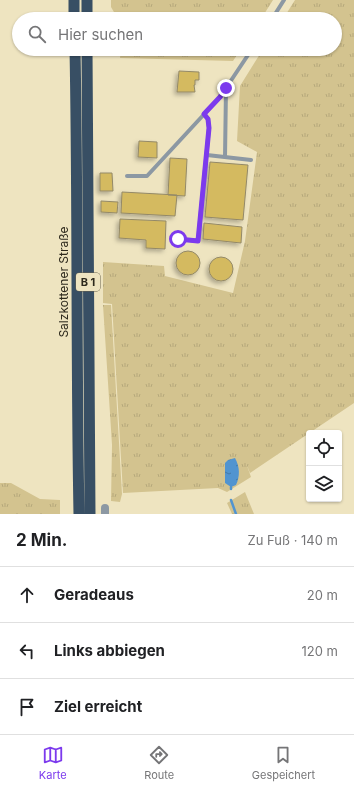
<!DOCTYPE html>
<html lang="de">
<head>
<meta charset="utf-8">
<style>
	body { margin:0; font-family:Inter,sans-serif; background:#f6f6f6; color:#202124 }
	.controls { position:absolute; right:12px; bottom:12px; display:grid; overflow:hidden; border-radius:4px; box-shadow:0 1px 3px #0004 }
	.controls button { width:36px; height:36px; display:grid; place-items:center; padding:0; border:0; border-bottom:1px solid #e0e0e0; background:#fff; color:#202124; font:20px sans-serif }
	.stop { position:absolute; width:12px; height:12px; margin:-9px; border:3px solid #7c3aed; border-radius:50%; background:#fff }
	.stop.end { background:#7c3aed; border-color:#fff; box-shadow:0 1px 4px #0008 }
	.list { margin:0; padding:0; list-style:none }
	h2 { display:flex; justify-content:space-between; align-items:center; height:52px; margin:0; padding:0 16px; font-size:17px }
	h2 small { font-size:13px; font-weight:400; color:#757577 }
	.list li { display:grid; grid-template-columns:26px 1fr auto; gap:12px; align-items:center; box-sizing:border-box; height:56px; padding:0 16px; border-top:1px solid #e0e0e0 }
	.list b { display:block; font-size:15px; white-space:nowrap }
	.list em { font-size:13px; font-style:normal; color:#757577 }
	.icon { flex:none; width:22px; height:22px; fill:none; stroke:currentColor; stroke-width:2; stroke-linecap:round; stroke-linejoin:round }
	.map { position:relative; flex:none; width:354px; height:514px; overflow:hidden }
	.search { position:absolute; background:#fff; box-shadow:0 1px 3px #0004; left:12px; right:12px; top:12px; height:44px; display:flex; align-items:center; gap:10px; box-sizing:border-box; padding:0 14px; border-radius:22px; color:#757577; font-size:15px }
	.sheet { height:220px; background:#fff }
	nav { display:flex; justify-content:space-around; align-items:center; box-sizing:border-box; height:56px; border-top:1px solid #e0e0e0; background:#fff; font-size:11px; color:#757577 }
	nav a { display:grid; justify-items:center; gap:2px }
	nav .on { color:#7c3aed }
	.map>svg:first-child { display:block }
	.grass { fill:url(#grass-tufts) }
	.water { fill:url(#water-ripples) }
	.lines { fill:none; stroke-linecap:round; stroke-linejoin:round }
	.stream { stroke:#5194d0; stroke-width:2.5 }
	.building { fill:#d4ba61; stroke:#938968; filter:url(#shadow) }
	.service { stroke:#8c98a3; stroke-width:4 }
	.minor { stroke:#8c98a3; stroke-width:8 }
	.trunk { stroke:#384f64; stroke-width:11 }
	.route { stroke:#7c3aed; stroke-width:5 }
	.labels { text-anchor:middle; stroke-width:3; stroke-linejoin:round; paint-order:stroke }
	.shield { fill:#eee4c0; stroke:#67614d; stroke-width:1 }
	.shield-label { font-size:11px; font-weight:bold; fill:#2d291c }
	.street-label { font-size:12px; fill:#2d291c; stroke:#eee4c0 }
</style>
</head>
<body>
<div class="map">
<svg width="354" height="514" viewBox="0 0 354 514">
	<defs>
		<pattern id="grass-tufts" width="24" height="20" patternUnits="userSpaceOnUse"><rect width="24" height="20" fill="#d3c38f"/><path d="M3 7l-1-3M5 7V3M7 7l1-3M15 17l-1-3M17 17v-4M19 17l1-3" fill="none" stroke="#b5a87b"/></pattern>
		<pattern id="water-ripples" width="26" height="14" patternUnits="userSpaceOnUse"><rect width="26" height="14" fill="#5194d0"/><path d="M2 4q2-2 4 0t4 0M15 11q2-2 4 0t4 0" fill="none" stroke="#4479a8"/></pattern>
		<filter id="shadow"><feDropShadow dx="-2.5" dy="2.5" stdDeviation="2" flood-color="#0004"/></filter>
	</defs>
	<rect width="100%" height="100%" fill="#eee4c0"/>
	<path class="grass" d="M111 0H273L261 19H118L111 7Z
		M295 0H354V403L250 473 246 463 251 477 227 492 218 488 123 493 112 304 103 303V262L164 266 165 276 233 293 245 241 257 152 237 141 240 86 263 49H335V19H283Z
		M121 49H241L233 61 120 58Z
		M103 305H111L122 494 120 502 111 501 112 445Z
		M0 483H11L40 499 60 500V514H0Z
		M245 492 254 514H232L227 503Z"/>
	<path class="water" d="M235 458C240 467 240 476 236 485L231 487 225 483V463L228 460Z"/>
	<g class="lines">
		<path class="stream" d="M231 489V487
			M231 500 236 514"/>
	</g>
	<path class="building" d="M179 71 199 72V80H195V85H194L195 92H177Z
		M139 141 157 142V158L138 157Z
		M170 158 187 159 185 196 168 195Z
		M210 162 248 165 243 220 205 217Z
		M100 173H112L113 191H100Z
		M122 192 177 195 175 216 121 213Z
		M101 201 118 202 117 213 101 212Z
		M120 219 166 221 165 249 146 248V240L119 238Z
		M204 223 242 227 241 243 203 239Z
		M176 263a12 12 0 1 1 24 0a12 12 0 1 1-24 0Z
		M209 269a12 12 0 1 1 24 0a12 12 0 1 1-24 0Z"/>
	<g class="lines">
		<path class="service" d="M272 19 284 0
			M207 155 251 160
			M225 157 226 88
			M127 176H147L220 97 252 49
			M178 239 198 241 209 128 208 119 204 114"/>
		<path class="minor" d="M105 514V508"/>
		<path class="trunk" d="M74 0V19
			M87 19V0
			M75 49C78 204 76 359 79 514
			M87 49 90 514"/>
	</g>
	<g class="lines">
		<path class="route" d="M178 239 198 241 209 128 208 119 204 114 220 97 226 88"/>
	</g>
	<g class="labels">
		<rect class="shield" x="76" y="273" width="24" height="18" rx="3"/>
		<g class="shield-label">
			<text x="88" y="286">B 1</text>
		</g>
		<g class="street-label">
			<text transform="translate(64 282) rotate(-90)" y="4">Salzkottener Straße</text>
		</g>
	</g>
</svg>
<div class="controls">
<button><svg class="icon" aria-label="locate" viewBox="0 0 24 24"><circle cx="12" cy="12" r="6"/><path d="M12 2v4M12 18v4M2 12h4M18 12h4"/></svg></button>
<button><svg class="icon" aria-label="layers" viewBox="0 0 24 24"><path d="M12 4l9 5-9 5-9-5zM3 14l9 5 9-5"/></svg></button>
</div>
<div class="stop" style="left:178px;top:239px"></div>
<div class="stop end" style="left:226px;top:88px"></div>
<div class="search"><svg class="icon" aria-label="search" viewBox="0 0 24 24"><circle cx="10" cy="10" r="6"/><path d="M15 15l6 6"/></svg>Hier suchen</div>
</div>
<section class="sheet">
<h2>2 Min.<small>Zu Fuß · 140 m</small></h2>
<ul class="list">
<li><svg class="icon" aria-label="ahead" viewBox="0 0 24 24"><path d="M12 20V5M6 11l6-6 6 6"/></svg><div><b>Geradeaus</b></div><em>20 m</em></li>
<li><svg class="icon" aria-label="left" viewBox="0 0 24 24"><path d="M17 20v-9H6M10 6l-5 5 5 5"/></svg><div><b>Links abbiegen</b></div><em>120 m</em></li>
<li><svg class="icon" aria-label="arrive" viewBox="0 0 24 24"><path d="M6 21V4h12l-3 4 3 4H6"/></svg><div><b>Ziel erreicht</b></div></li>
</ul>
</section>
<nav>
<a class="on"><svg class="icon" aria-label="map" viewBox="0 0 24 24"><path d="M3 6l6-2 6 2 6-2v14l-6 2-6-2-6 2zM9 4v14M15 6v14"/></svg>Karte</a>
<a><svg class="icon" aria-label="directions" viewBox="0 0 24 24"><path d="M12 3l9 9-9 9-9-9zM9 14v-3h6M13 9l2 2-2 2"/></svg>Route</a>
<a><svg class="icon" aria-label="saved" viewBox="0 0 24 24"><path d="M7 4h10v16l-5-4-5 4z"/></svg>Gespeichert</a>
</nav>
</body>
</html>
